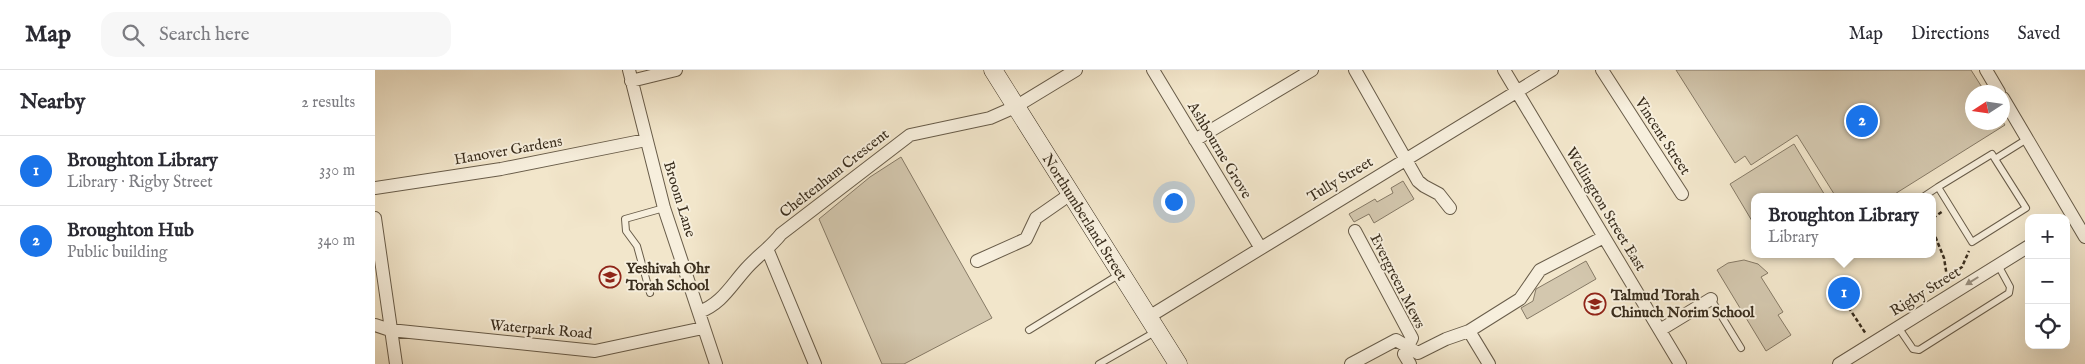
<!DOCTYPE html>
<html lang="en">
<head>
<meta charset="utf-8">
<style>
	body { margin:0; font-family:"IM FELL English",serif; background:#f7f7f7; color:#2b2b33 }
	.controls { position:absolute; right:15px; bottom:15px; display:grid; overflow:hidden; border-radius:10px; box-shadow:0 5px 20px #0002 }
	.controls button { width:45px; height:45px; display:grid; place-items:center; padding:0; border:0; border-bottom:1px solid #e1e1e2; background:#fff; color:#2b2b33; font:25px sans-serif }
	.compass { position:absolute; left:1590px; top:15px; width:45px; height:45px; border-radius:50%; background:#fff; box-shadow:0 5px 20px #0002; rotate:258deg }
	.you { position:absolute; left:798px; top:131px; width:18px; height:18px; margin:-12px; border:4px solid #fff; border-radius:50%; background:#1a73e8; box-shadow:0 0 0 8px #1a73e833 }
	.badge { display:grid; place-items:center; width:32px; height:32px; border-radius:50%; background:#1a73e8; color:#fff; font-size:16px; font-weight:700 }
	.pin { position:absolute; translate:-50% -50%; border:2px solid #fff; box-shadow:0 1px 5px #0006 }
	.popup { position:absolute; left:1376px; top:123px; width:185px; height:65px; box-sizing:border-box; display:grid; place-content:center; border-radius:10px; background:#fff; filter:drop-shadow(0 1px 4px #0005); font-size:16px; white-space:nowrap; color:#7c7c81 }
	.popup b { font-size:19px; color:#2b2b33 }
	.popup::after { content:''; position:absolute; left:50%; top:100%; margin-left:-10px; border:10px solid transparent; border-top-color:#fff }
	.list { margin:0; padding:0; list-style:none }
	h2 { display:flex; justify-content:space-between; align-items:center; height:65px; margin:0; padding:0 20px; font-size:21px }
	h2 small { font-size:16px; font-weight:400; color:#7c7c81 }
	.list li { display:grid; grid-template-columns:32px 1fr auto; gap:15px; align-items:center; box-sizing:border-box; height:70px; padding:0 20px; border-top:1px solid #e1e1e2 }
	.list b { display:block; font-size:19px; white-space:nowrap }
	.list p { margin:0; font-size:16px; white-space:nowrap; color:#7c7c81 }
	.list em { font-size:16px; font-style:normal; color:#7c7c81 }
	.icon { flex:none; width:28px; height:28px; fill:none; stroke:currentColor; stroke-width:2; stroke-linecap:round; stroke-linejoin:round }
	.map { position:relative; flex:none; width:1710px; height:294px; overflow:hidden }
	header { display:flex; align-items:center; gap:30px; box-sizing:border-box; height:70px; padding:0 25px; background:#fff; border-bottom:1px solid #e1e1e2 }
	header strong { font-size:24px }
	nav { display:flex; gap:28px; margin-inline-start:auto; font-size:18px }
	.search { width:350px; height:45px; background:#f7f7f7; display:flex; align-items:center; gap:12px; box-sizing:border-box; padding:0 18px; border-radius:15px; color:#7c7c81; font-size:19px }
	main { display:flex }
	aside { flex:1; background:#fff }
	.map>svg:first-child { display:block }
	.green { fill:#d3c7ae; stroke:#867a66 }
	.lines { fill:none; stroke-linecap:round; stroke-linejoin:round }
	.lane-casing { stroke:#685c49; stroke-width:8 }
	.street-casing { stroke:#685c49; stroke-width:14 }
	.secondary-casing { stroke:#3a2e1e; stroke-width:19 }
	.path { stroke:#3a2e1e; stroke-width:2.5; stroke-dasharray:4 2.5; stroke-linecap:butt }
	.lane { stroke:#f7efdd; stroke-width:6 }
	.street { stroke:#f7efdd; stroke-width:12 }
	.secondary { stroke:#f7efdd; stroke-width:18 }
	.oneway { fill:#988e7e }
	.labels { text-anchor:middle; stroke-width:4; stroke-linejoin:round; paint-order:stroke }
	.street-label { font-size:15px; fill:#3a2e1e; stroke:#f7efdd }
	.poi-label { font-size:15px; font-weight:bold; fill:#3a2e1e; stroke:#f7efdd; text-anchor:start }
</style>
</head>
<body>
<header>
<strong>Map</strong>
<div class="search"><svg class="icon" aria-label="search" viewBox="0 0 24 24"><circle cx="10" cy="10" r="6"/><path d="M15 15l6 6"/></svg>Search here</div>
<nav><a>Map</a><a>Directions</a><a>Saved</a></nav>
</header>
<main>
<aside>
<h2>Nearby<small>2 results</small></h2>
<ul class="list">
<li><span class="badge">1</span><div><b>Broughton Library</b><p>Library · Rigby Street</p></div><em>330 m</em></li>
<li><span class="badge">2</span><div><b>Broughton Hub</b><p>Public building</p></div><em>340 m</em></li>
</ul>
</aside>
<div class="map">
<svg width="1710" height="294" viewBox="0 0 1710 294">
	<rect width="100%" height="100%" fill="#f2e6cb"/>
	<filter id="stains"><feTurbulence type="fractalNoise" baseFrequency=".004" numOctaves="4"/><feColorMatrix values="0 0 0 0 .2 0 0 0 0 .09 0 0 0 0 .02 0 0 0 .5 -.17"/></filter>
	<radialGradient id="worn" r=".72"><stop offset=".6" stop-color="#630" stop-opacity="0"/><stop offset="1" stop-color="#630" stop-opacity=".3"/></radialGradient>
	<path class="green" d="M1301 0H1596L1610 22H1598V52H1628L1630 55 1515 127H1461L1422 65 1376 95 1370 86 1360 93Z
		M1419 74 1451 127H1380V156L1355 114Z
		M526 87 617 248 529 294H507L444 149 495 107Z
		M1028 111 1039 129 999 153 994 144 979 152 974 144 1000 129 1002 132 1018 123 1016 118Z
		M1369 190 1383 194 1393 203 1386 207 1408 242 1403 245 1416 265 1391 281 1342 200 1353 193Z
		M1211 191 1221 209 1152 249 1146 238 1158 231 1161 219Z"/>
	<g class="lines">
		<g class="lane-casing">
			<path id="lane" d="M1620 89 1651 138 1597 172 1563 117 1617 84 1620 89 1652 69
				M1548 127 1563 117
				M275 223 262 176 251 161 250 149 289 138
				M1336 229 1366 278
				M1523 257 1538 279 1544 280 1634 223 1635 217 1623 195
				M654 260 745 204
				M724 294 780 262"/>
		</g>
		<g class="street-casing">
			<path id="street" d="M254 0 289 138 341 294
				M778 0 885 177
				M980 0 1043 111 1049 116 1064 124 1075 138
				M1129 0 1305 294
				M1227 0 1307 124
				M1611 0 1624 22
				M256 11 301 0
				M1628 28 1710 167
				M820 70 937 0
				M0 118 126 99 271 70
				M0 148 21 294
				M980 161 1037 268 1029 284 1035 294
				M393 181 440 294
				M602 191 651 169 661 148 697 123
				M324 242C346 234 355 217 370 200 381 187 395 178 406 164L535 65 615 48 640 37 701 0
				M772 248 1177 0
				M0 255 15 260 220 281 328 258
				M1285 260 1336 229
				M1094 261 1145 229 1165 200 1229 167
				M976 294 1021 270 1043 283 1071 269 1094 261 1114 294
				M1464 294 1654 176"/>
		</g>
		<g class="secondary-casing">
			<path id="secondary" d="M618 0 803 294"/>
		</g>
		<path class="path" d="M1558 148 1568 141
			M1558 161 1569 188 1572 207
			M1568 210 1587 197 1594 181
			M1470 232 1491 264"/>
		<use href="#lane" class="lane"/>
		<use href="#street" class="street"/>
		<use href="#secondary" class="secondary"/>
	</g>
	<defs><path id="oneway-solid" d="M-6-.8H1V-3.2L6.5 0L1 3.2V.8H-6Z" transform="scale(1.25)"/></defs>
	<use class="oneway" href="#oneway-solid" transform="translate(1597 211) rotate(148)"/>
	<defs>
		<g id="school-ring" transform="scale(1.125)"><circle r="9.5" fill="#f7efdd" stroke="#8f2418" stroke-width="1.5"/><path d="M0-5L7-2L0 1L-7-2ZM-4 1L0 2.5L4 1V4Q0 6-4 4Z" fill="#8f2418"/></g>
	</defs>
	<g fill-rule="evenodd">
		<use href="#school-ring" x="235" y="207"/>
		<use href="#school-ring" x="1220" y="234"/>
	</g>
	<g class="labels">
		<g class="street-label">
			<text transform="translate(1288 66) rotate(57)" y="5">Vincent Street</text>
			<text transform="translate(133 80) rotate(-10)" y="5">Hanover Gardens</text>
			<text transform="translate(845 80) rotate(59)" y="5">Ashbourne Grove</text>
			<text transform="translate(459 103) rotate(-38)" y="5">Cheltenham Crescent</text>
			<text transform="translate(965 109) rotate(-31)" y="5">Tully Street</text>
			<text transform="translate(305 129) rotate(73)" y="5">Broom Lane</text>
			<text transform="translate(1231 139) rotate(59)" y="5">Wellington Street East</text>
			<text transform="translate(710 147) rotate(58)" y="5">Northumberland Street</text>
			<text transform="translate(1023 211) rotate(63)" y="5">Evergreen Mews</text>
			<text transform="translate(1550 221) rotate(-32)" y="5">Rigby Street</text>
			<text transform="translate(166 259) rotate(5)" y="5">Waterpark Road</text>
		</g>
		<g class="poi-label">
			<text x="251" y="203">Yeshivah Ohr<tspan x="251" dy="17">Torah School</tspan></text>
			<text x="1236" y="230">Talmud Torah<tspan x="1236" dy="17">Chinuch Norim School</tspan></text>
		</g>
	</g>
	<rect width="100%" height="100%" filter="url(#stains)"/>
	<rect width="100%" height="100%" fill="url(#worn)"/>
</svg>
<div class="controls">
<button>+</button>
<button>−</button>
<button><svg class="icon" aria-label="locate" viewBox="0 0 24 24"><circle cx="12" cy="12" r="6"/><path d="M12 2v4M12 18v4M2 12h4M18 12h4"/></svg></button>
</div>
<svg class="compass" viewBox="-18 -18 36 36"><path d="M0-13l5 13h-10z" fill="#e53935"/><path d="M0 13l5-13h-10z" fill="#7c7c81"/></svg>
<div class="you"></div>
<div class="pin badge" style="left:1469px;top:223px">1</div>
<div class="popup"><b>Broughton Library</b>Library</div>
<div class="pin badge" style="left:1487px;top:51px">2</div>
</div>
</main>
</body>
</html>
